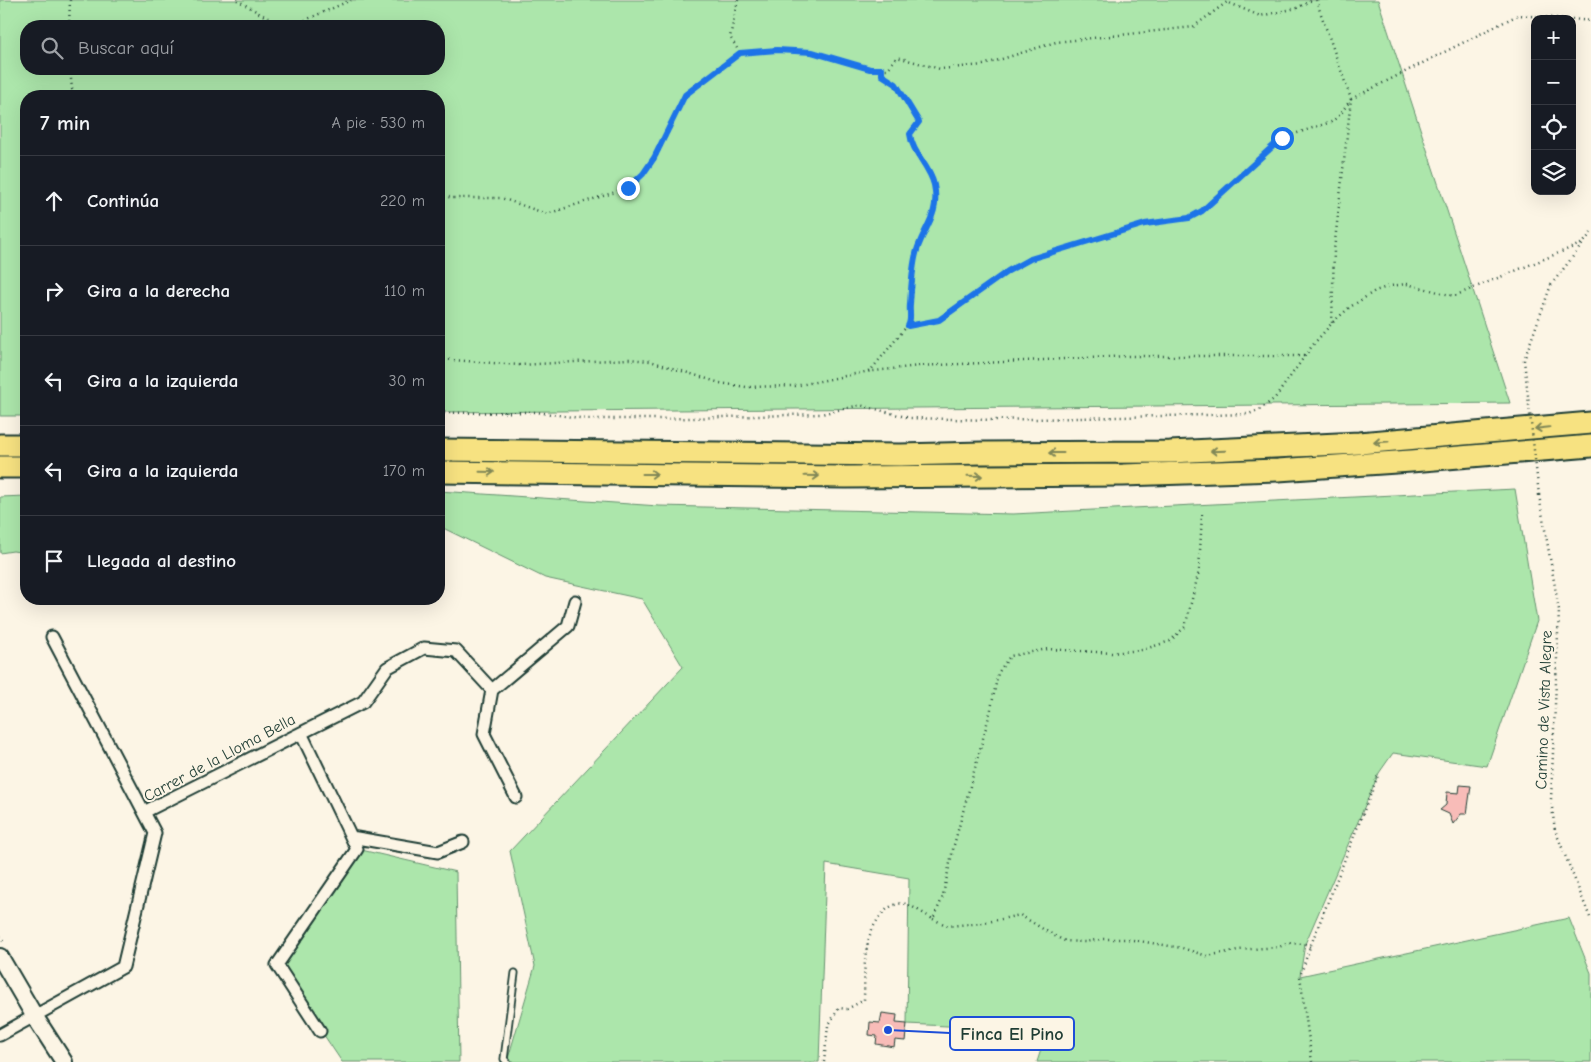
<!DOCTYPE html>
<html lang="es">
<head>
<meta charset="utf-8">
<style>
	body { margin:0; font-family:"Comic Neue",sans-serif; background:#20242c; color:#f1f3f6 }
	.controls { position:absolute; right:15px; top:15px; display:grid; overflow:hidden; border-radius:10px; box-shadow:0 5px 20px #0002 }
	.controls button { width:45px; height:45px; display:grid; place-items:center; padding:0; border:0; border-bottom:1px solid #363941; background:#171b24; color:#f1f3f6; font:25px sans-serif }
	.stop { position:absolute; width:15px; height:15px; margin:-11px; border:4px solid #1a73e8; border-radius:50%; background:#fff }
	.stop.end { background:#1a73e8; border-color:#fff; box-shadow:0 1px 5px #0008 }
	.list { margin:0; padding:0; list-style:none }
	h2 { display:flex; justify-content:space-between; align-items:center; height:65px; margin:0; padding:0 20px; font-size:21px }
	h2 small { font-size:16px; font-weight:400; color:#9ea1a6 }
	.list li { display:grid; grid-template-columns:32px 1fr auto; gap:15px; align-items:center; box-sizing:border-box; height:90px; padding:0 20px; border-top:1px solid #363941 }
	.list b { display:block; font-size:19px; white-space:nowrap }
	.list em { font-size:16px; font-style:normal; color:#9ea1a6 }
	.icon { flex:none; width:28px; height:28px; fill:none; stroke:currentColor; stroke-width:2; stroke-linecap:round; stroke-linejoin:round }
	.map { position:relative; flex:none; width:1591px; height:1062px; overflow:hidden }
	.search { position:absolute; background:#171b24; box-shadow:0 5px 20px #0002; left:20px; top:20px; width:425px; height:55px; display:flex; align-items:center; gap:12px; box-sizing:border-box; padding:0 18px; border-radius:20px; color:#9ea1a6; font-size:19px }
	.panel { position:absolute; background:#171b24; box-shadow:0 5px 20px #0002; left:20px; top:90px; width:425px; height:515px; border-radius:20px }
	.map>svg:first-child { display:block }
	.green { fill:#ace6ab; stroke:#669270; fill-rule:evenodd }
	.building { fill:#f8bcb8; stroke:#1f3d34 }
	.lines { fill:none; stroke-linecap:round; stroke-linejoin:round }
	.service-casing { stroke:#1f3d34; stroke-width:9 }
	.minor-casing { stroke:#1f3d34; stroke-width:15 }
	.secondary-casing { stroke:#1f3d34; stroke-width:20 }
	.motorway-casing { stroke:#1f3d34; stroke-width:25 }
	.path { stroke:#1f3d34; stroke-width:2.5; stroke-dasharray:1 4; stroke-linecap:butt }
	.service { stroke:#fcf5e5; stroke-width:5.5 }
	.minor { stroke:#fcf5e5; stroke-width:11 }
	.secondary { stroke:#fcf5e5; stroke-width:16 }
	.motorway { stroke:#f7e281; stroke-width:21 }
	.path-bridge { stroke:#1f3d34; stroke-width:2.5; stroke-dasharray:1 4; stroke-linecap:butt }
	.oneway { stroke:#808757 }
	.route { stroke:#1a73e8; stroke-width:6 }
	.labels { text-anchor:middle; stroke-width:4; stroke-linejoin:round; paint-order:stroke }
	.street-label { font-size:16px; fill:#1f3d34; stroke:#fcf5e5 }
	.leader { fill:none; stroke:#1d4ed8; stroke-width:2 }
	.callout-dot { fill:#1d4ed8; stroke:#fcf5e5; stroke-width:2 }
	.callout { fill:#fcf5e5; stroke:#1d4ed8; stroke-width:2 }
	.callout-label { font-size:18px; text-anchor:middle; font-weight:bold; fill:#1f3d34 }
</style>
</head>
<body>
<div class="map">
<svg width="1591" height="1062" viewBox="0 0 1591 1062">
	<rect width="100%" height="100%" fill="#fcf5e5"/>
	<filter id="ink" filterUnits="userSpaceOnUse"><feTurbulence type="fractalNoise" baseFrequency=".02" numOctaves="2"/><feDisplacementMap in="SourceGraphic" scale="10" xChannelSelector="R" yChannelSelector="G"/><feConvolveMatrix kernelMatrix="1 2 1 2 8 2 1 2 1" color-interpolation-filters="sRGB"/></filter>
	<g filter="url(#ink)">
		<path class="green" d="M0 0H1378L1510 403 439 412V96H26V416H0ZM439 26V69H26V26Z
			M1515 489 1537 621 1487 766 1393 753 1379 773 1305 944 1300 976 1569 918 1591 973V1062H1037L1047 1031 907 1024 909 878 826 864 819 1062H507L535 966 510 851 683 667 642 599 545 578 439 526V491L659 506 1013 514Z
			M26 496V553L13 551 0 553V497Z
			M357 849 456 872 459 1062H342L277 965Z"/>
		<path class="building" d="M1460 785 1471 786 1467 814H1461L1453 824 1449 814 1440 810 1446 805 1447 792 1459 793Z
			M882 1013 897 1015 896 1023 907 1024 905 1041 895 1040 894 1047 876 1044 877 1036 869 1035 870 1022 880 1023Z"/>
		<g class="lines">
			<g class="service-casing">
				<path id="service" d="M507 1062 504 1059 515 973"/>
			</g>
			<g class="minor-casing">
				<path id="minor" d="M301 733 357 849 277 965 320 1031
					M516 797 484 734 492 690 568 626 575 601
					M144 812 363 702 387 668 424 648 456 651 492 690
					M351 837 438 852 463 842
					M0 1035 123 967 155 833 52 637"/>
			</g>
			<g class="secondary-casing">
				<path id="secondary" d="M0 957 35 1017 64 1062"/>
			</g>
			<g class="motorway-casing">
				<path id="motorway" d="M0 445H26
					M439 450 900 455 982 453 1170 452 1359 443 1591 423
					M0 467H26
					M439 472 846 477 1123 475 1278 470 1411 461 1591 446"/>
			</g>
			<path class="path" d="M237 0 280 25 301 22 351 0
				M738 0 730 37 740 53 777 50 812 52 870 69H888L897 57 940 69 983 65 1056 42 1193 27 1227 2 1260 16 1297 8 1312 0
				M1316 0 1351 99 1518 15 1567 19
				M1572 19 1591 21
				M69 26 70 0
				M70 69 72 89 77 96
				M439 194 452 198H501L547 214 628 188 643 174 655 158 685 95 740 53
				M1551 285 1591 233
				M908 326 939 320 1008 271 1030 259 1145 224 1189 218 1202 211 1282 138 1331 122 1340 115 1351 99 1334 250 1332 323
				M439 359 519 365 629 359 650 361 720 383 746 387 795 386 865 372 919 366 1128 356H1305
				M868 371 871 370 911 321C909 307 912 296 913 282 914 271 913 258 918 248 924 232 934 219 936 201 938 172 913 158 910 133L919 122 895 84 882 75 881 69
				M439 413 536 412 587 419H658L821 414 860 405 910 418 992 420 1249 414 1261 409 1275 398 1312 346 1332 323 1350 307 1375 291 1390 286 1407 284 1454 296 1583 243
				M1539 495 1559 610 1551 800 1555 830 1591 920
				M933 919 948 926 983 923 1020 915 1053 935 1065 941 1085 942 1101 939H1127L1182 948 1207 956 1238 950 1279 947 1289 943 1305 944 1310 947
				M0 936 4 943
				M824 1062 828 1026 839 1008 847 1009 864 1000C865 968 861 935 885 911 890 906 899 902 906 904 909 904 929 917 933 919L942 899 954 845 991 709 998 673 1010 656 1048 649 1112 653 1142 650 1170 641 1185 627 1199 571 1202 513
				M1312 1062 1300 976 1310 947 1379 773"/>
			<use href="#service" class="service"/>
			<use href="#minor" class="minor"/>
			<use href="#secondary" class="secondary"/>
			<use href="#motorway" class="motorway"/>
			<path class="path-bridge" d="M1539 495 1524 360 1551 285"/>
		</g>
		<defs><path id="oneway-shaft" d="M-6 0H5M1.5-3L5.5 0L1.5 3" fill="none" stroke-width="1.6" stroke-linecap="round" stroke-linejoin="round" transform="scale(1.25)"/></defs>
		<g class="oneway">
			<use href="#oneway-shaft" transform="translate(1542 428) rotate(174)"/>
			<use href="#oneway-shaft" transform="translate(1381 442) rotate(176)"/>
			<use href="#oneway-shaft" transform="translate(1218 451) rotate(178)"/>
			<use href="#oneway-shaft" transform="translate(1056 453) rotate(180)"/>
			<use href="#oneway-shaft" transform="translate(487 472) rotate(1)"/>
			<use href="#oneway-shaft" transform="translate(650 474)"/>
			<use href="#oneway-shaft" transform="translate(812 476) rotate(1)"/>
			<use href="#oneway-shaft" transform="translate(975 476) rotate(1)"/>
		</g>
	</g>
	<g class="lines" filter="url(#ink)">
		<path class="route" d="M628 188 643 174 654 158 685 95 740 53 777 50 812 52 870 69H882V75L896 84 919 122 910 134C912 153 930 166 934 185 941 218 920 230 915 258 912 273 911 289 910 304 909 312 912 319 908 326L939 320 1008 271 1030 259 1145 224 1189 218 1202 211 1282 138"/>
	</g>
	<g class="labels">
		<g class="street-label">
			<text transform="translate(1543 710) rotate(-88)" y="6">Camino de Vista Alegre</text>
			<text transform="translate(219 757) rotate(-28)" y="6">Carrer de la Lloma Bella</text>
		</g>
	</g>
	<path class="leader" d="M888 1030L950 1033"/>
	<circle class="callout-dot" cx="888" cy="1030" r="5"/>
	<rect class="callout" x="950" y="1017" width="124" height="33" rx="5"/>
	<g class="callout-label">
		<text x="1012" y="1040">Finca El Pino</text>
	</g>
</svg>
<div class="controls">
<button>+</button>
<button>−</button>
<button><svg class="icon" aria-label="locate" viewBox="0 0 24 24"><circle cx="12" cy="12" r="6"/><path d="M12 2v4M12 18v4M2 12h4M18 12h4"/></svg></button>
<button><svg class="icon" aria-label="layers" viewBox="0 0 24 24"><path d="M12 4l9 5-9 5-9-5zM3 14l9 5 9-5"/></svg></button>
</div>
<div class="stop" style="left:1282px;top:138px"></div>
<div class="stop end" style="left:628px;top:188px"></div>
<div class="search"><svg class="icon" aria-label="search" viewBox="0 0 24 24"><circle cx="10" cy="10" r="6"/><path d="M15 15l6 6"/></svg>Buscar aquí</div>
<section class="panel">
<h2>7 min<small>A pie · 530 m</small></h2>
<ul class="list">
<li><svg class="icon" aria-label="ahead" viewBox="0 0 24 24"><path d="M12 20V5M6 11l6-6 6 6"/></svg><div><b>Continúa</b></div><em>220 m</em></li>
<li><svg class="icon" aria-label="right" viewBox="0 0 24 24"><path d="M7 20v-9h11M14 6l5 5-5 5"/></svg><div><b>Gira a la derecha</b></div><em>110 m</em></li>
<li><svg class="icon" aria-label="left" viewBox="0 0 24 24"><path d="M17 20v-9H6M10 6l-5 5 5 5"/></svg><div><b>Gira a la izquierda</b></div><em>30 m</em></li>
<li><svg class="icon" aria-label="left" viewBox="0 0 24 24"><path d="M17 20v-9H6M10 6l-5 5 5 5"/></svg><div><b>Gira a la izquierda</b></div><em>170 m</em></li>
<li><svg class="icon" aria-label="arrive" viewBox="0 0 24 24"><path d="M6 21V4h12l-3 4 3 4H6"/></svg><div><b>Llegada al destino</b></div></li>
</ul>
</section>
</div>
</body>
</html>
